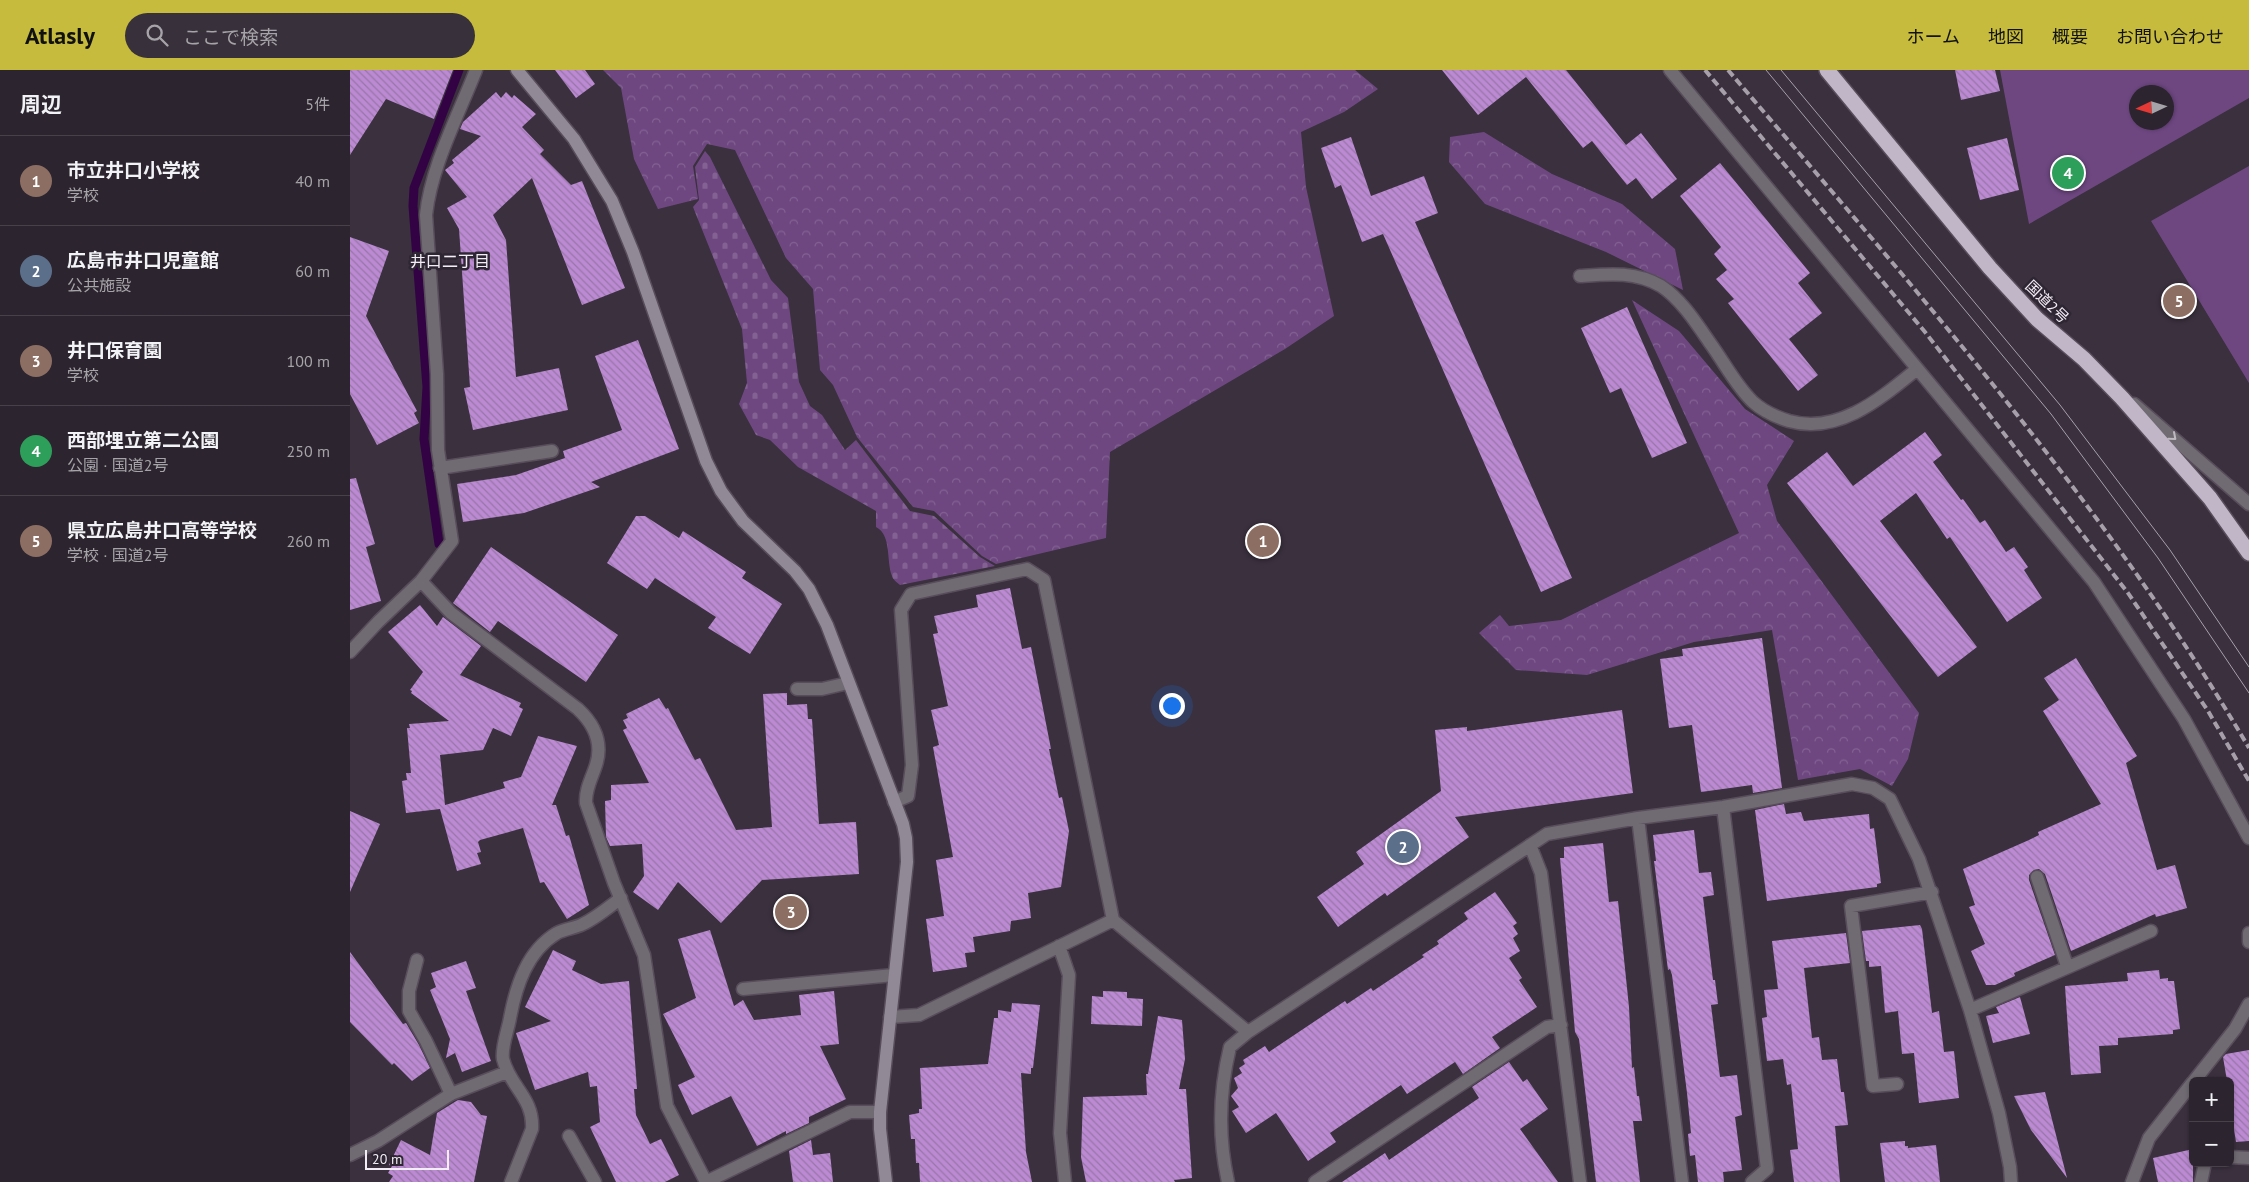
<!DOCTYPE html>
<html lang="ja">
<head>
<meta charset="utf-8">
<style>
	body { margin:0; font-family:"PT Sans","Noto Sans JP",sans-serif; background:#38303a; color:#f1f3f6 }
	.controls { position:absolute; right:15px; bottom:15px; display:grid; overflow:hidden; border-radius:8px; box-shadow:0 1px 4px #0004 }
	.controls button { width:45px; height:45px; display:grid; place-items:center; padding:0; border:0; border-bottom:1px solid #48414a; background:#2c242e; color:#f1f3f6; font:25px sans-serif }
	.compass { position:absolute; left:1779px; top:15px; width:45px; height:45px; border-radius:50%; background:#2c242e; box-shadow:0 1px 4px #0004; rotate:266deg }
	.scale { position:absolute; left:15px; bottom:12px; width:84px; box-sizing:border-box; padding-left:5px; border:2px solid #f3edf6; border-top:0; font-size:14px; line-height:18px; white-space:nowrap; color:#f3edf6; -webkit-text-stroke:4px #2f2634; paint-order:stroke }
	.you { position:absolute; left:821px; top:635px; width:18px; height:18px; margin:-12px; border:4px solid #fff; border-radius:50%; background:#1a73e8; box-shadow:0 0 0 8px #1a73e833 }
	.badge { display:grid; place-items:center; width:32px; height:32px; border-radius:50%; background:#c6bb3c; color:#fff; font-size:16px; font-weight:700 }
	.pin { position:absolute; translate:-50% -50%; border:2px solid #fff; box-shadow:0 1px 5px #0006 }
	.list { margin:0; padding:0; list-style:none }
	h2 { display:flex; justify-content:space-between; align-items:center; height:65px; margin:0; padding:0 20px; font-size:21px }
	h2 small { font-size:16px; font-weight:400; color:#a6a4aa }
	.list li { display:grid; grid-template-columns:32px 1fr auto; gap:15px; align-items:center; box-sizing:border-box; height:90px; padding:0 20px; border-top:1px solid #48414a }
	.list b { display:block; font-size:19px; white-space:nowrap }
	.list p { margin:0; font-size:16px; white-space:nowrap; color:#a6a4aa }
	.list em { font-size:16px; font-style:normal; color:#a6a4aa }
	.icon { flex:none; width:28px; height:28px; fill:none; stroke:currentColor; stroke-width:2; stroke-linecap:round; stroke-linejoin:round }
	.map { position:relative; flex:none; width:1899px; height:1112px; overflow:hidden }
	header { display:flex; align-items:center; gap:30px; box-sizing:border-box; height:70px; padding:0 25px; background:#c6bb3c; color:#111 }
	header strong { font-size:24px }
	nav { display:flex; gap:28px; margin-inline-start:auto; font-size:18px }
	.search { width:350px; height:45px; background:#38303a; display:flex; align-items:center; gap:12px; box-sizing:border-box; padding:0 18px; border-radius:28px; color:#a6a4aa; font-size:19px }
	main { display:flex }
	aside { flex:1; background:#2c242e }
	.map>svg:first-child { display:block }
	.green { fill:#6e4781; fill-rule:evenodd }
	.forest { fill:url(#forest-crowns) }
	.cemetery { fill:url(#cemetery-stones) }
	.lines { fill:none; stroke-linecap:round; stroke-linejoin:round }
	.stream { stroke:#320244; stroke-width:9 }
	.building { fill:url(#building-back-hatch) }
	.lane-casing { stroke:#584e5b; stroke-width:15 }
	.street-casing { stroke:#584e5b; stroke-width:15 }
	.secondary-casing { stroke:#584e5b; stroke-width:15 }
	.highway-casing { stroke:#584e5b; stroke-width:18 }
	.lane { stroke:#706b72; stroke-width:12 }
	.street { stroke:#706b72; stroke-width:12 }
	.secondary { stroke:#918995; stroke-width:12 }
	.highway { stroke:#c1b6c7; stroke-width:15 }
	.tram { stroke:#a7a0ab; stroke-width:1 }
	.rail { stroke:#a7a0ab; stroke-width:4; stroke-dasharray:8 4; stroke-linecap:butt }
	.oneway { stroke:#bfb9c1 }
	.labels { text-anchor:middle; stroke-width:5; stroke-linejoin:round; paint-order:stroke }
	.street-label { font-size:15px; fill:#f3edf6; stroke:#2f2634 }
	.neighbourhood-label { font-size:16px; fill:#f3edf6; stroke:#2f2634 }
</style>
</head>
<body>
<header>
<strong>Atlasly</strong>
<div class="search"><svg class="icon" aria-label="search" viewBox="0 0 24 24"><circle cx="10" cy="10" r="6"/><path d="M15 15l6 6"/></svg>ここで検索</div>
<nav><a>ホーム</a><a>地図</a><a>概要</a><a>お問い合わせ</a></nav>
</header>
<main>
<aside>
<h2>周辺<small>5件</small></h2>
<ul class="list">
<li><span class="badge" style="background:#8d6e63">1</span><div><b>市立井口小学校</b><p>学校</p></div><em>40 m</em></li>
<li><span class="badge" style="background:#5c6f8a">2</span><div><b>広島市井口児童館</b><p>公共施設</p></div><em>60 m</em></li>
<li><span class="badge" style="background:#8d6e63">3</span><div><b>井口保育園</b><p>学校</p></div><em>100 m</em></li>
<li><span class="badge" style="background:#2e9e5b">4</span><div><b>西部埋立第二公園</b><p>公園 · 国道2号</p></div><em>250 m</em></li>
<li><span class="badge" style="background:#8d6e63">5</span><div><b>県立広島井口高等学校</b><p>学校 · 国道2号</p></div><em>260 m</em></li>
</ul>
</aside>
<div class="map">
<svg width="1899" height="1112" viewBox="0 0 1899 1112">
	<defs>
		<pattern id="forest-crowns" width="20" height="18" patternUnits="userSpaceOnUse" patternTransform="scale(1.25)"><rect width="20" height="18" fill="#6e4781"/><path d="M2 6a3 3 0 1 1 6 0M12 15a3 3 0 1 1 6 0" fill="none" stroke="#836293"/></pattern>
		<pattern id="cemetery-stones" width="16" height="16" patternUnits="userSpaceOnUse" patternTransform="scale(1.25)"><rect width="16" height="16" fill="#6e4781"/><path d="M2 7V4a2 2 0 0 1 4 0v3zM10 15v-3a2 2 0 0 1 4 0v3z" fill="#836293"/></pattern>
		<pattern id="building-back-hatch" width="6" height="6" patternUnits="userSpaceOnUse" patternTransform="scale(1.25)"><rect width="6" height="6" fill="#bb8ad2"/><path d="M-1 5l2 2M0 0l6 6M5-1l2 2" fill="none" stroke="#9976a9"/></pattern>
	</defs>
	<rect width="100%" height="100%" fill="#3a303e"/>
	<path class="green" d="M1650 0H1899V28L1679 154ZM1786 22H1816V52H1786Z
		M1899 96V313L1801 151Z"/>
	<path class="forest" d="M253 0H1005L1028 19 994 42 951 62 956 117 984 246 935 279 760 382 756 468 646 494 632 486 584 441 563 437 507 367 483 315 470 300 463 219 436 188 385 80 357 74 343 96 348 129 308 139 284 89 271 18Z
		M1134 62 1202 104 1272 134 1325 179 1333 220 1256 182 1135 134 1099 92 1100 67Z
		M1282 230 1329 261 1395 339 1444 371 1417 415 1427 451 1569 643 1558 689 1542 716 1510 699 1448 710 1422 560 1344 572 1237 605 1166 600 1129 563 1150 545 1159 556 1211 550 1389 463Z"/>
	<path class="cemetery" d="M355 81 360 87 421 210 438 228 449 312 460 336 472 345 495 380 506 370 560 441 584 446 630 487 645 496 550 515C547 512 543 510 542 506 536 491 542 465 526 457V441L448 397 420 370 406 365 389 334 397 313 392 259 343 137 349 130 345 97Z"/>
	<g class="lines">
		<path class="stream" d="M89 474 74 369 77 317 63 136 64 118 109 0"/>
	</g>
	<path class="building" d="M0 0H103L84 49 36 29 0 85Z
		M205 0H235L245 14 226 28Z
		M1092 0H1216L1276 75 1291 63 1327 109 1302 129 1286 108 1277 115 1242 71 1233 78 1176 7 1128 45Z
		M1605 0H1645L1650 21 1611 30Z
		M146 22 151 28 156 22 162 28 164 25 186 44 172 57 194 80 190 84 221 115 232 111 275 218 232 235 182 108 143 145 156 170 166 307 209 298 218 340 123 360 114 318 120 317 109 159 97 138 117 127 95 100 104 93 102 90 131 66 110 59 113 52Z
		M1001 67 1021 126 1074 106 1088 143 1065 152 1222 508 1191 522 1033 164 1012 172 991 115 985 118 971 78Z
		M1657 68 1669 120 1630 130 1617 78Z
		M1370 93 1460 203 1448 213 1472 243 1439 269 1468 305 1448 321 1378 233 1384 229 1366 209 1377 200 1364 184 1371 177 1330 126Z
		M0 167 39 181 16 246 67 341 64 343 69 353 27 375 0 324Z
		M1277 237 1337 373 1302 388 1271 318 1260 323 1231 258Z
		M288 270 329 379 241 412 250 417 174 443 113 452 107 414 166 405 215 388 213 381 272 360 245 286Z
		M1575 362 1592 385 1583 392 1611 430 1613 429 1630 453 1635 450 1656 482 1664 477 1678 497 1674 500 1692 528 1657 552 1600 467 1597 469 1566 423 1530 451 1627 577 1588 607 1437 413 1477 382 1503 416Z
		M6 408 25 474 16 477 31 531 0 540V409Z
		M286 446H295L329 468 333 461 396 502 392 508 432 534 400 584 358 558 366 547 305 508 297 519 257 493Z
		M141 477 268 565 236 612 148 551 140 562 103 533Z
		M660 518 672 579 681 577 701 679H699L709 728 712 727 719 761 711 817 678 823 681 848 661 851 660 861 623 867 625 882 615 883 617 897 583 902 576 849 594 846 586 790 603 787 583 677 589 675 581 640 598 636 583 564 588 563 584 546 628 537 626 525Z
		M70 535 87 556 93 547 131 576 110 605 171 633 169 637 173 639 161 666 143 658 133 680 90 685 95 735 155 718 153 712 171 707 188 666 227 676 202 735H206L216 766 219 765 239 835 217 849 194 812 190 813 173 758 130 770 128 772 131 782 127 783 131 794 107 801 90 739 56 743 52 711 57 710 56 703H61L57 658H60L59 654 99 651 61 623 62 621 60 620 73 602 38 562Z
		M1412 568 1432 718 1403 723 1402 715 1351 722 1342 655 1319 658 1310 589 1333 586 1332 579Z
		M1726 588 1787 686 1776 693 1807 800 1825 795 1837 838 1806 847 1805 844 1721 881 1695 804 1689 799 1684 800 1679 805V810L1705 885 1664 903 1665 906 1645 915H1636L1621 881 1635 874 1619 837 1625 835 1613 799 1679 770 1689 765 1688 762 1751 734 1693 641 1709 630 1694 608Z
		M437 623V635L457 634 458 649H462L469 754 506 752 509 804 412 810 371 853 328 812 308 840 283 822 294 806 292 774 260 776 256 767 255 731 261 730V715L299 713 273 660 277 658 273 650 278 648 276 644 309 628 316 639 318 638 342 685 345 690 350 688 386 760 422 757 413 624Z
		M1272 640 1283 723 1105 747 1119 767 1037 826 1035 823 988 857 967 827 1014 794 1006 782 1091 721 1085 660 1117 657V661Z
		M1434 734 1436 744 1451 742 1454 751 1519 744 1520 759 1524 758 1531 813 1527 814V817L1417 831 1405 740Z
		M0 741 30 754 0 822Z
		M1344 760 1349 803 1361 802 1364 825 1353 827 1363 910H1365L1368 934 1361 935 1370 1007 1387 1005 1392 1045 1385 1047 1392 1100 1373 1102 1374 1112H1348L1345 1085 1340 1086 1338 1064 1341 1063 1337 1023 1322 905 1320 899 1318 900 1304 791H1306L1303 765Z
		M1253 773 1259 832 1268 831 1279 937 1282 998 1284 997 1287 1026H1289L1292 1051H1283L1290 1112H1246L1229 969 1225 962 1210 788H1214V777Z
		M1145 822 1167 853 1163 856 1168 864 1163 868 1170 881 1159 888 1172 908 1169 910 1187 937 1142 967 1150 978 1113 1004 1105 992 1057 1024 1051 1015 980 1063 986 1072 958 1091 926 1043 896 1063 882 1041 889 1037 881 1026 888 1018 884 1008 892 1003 889 998 895 994 893 990 915 976 919 982 995 931 997 934 1021 918 1023 921 1074 887 1072 885 1089 874 1087 871 1118 849 1114 843Z
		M1570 855 1572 859 1582 943 1589 941 1594 982 1604 981 1609 1028 1569 1033 1564 983 1552 984 1548 941 1535 943 1531 896 1519 897V891H1516L1512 861Z
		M360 860 384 936 393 930 404 950 451 945 449 925 484 921 489 974 470 976 496 1029 459 1047V1053L436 1064V1061L407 1076 381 1026 342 1045 328 1015 345 1007 313 944 346 928 328 869Z
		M1496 863 1500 893 1454 898 1462 968 1469 967 1472 990 1487 989 1491 1022H1494L1498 1055 1485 1056 1490 1112H1444L1440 1080 1448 1079 1441 1014 1437 1015 1433 989 1417 991 1412 948 1417 947 1414 920 1428 919 1422 871Z
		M203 880 226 891 222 900 251 914 279 911 287 1019H284L286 1045 300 1074 311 1069 329 1105 315 1112H266L240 1057 250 1052 247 1016 240 1017 238 1002 185 1020 166 963 201 951 175 937Z
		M0 882 53 954 56 953 69 975 80 998 62 1011 44 993 42 995 0 952Z
		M116 891 126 918 116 921 141 991 112 1002 105 983 96 988 100 969 80 920 86 917 81 903Z
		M1809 900 1810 909 1818 908V911H1824L1830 959 1823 960V964L1768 968V975L1749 976 1751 1003 1721 1005 1715 916 1778 911 1777 903Z
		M753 921 777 922V928L793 929 792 956 741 954 742 926 753 927Z
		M1670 927 1680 964 1643 973 1636 946 1649 943 1646 937Z
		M662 933 690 935 683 998H681V1004L671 1003 676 1082 682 1112H570L569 1093H566L565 1069H561L559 1045 569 1043V1039H572L570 998 638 994 644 948H648V940L661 942Z
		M808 946 832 950 835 989 829 1019H836L842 1108 824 1110 825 1112H736L731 1087 733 1027 797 1025 796 1004H798Z
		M1899 980V1071L1886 1072 1880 1035V1011H1877L1873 987 1876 984Z
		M1159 992 1173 1012 1177 1009 1198 1039 1170 1059 1208 1112H992L1035 1083 1039 1090 1129 1028 1122 1017Z
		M1695 1022 1717 1108 1681 1060 1664 1026Z
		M108 1030 121 1032 131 1045 137 1046 124 1112H39L43 1106 38 1103 42 1096 39 1095 51 1070 80 1085 87 1043Z
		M461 1070 463 1085 480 1083 483 1112H443L439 1081Z
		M1555 1071V1076H1558V1078L1586 1075 1590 1112H1535L1530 1073Z
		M1843 1079V1112H1808L1803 1088Z"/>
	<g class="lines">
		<g class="lane-casing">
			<path id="lane" d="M67 890 59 921V941L76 971 101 1024
				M219 1066 245 1112
				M1880 1087 1899 1088
				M1851 1112 1855 1093"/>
		</g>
		<g class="street-casing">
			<path id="street" d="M1320 0 1744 512 1834 649 1899 768
				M1230 206C1258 204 1285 201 1311 216 1331 229 1347 254 1360 273 1374 292 1386 316 1403 332 1413 341 1426 347 1439 351 1489 365 1531 328 1567 299
				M1784 334 1899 434
				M90 398 202 381
				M71 511 101 543 228 639C244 654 253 673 246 695 242 708 235 719 236 733L264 813 294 885 317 1036 356 1112
				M0 582 28 552 71 511 102 471 88 380 87 304 76 145C81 97 108 46 126 0
				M447 619H472L498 613
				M544 732 558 726 562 695 551 540 561 524 677 499 694 510 763 850 898 962 1197 764 1288 748 1373 737 1502 714 1523 718 1540 729 1569 789 1620 940 1649 1043 1660 1097 1661 1112
				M1373 737 1417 1099 1402 1112
				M1288 748 1332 1112
				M1180 775 1191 803 1230 1112
				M1687 807 1717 896
				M1899 863V872
				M709 876 719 905 710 1063 715 1112
				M393 919 544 905
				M1620 940 1801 861
				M540 947 569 945 763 850
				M1844 1011 1885 959 1899 934
				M1547 1014 1523 1016 1501 836 1582 822
				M0 1085 28 1071 101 1024 157 1002
				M161 1112 182 1059C184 1028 160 1017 153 989 151 978 158 960 160 948 166 916 177 881 207 863 215 859 225 858 233 854 246 848 259 837 271 828
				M356 1112 500 1042H530
				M878 1112C868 1067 869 1022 880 977L898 962
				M965 1112 1197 957 1211 955
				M1782 1112 1799 1068 1843 1012"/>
		</g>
		<g class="secondary-casing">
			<path id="secondary" d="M167 0 224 69 262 131 283 182 356 391 371 421 393 451 445 501 459 519 477 555 553 754 556 768 557 792 530 1042V1059L536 1112"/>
		</g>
		<g class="highway-casing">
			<path id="highway" d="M1477 0 1640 198 1687 249 1734 289 1772 328 1860 428 1899 483"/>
		</g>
		<use href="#lane" class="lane"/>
		<use href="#street" class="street"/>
		<use href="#secondary" class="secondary"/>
		<use href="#highway" class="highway"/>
		<path class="tram" d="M1416 0 1701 344 1808 488 1899 623
			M1431 0 1710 335 1820 480 1899 597"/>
		<path class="rail" d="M1355 0 1575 262 1778 523 1858 641 1899 711
			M1378 0C1563 217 1754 431 1899 678"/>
	</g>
	<defs><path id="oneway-chevron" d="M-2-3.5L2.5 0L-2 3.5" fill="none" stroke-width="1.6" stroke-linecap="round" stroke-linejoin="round" transform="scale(1.25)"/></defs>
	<use class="oneway" href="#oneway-chevron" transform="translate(1823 367) rotate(41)"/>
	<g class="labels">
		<g class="street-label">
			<text transform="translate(1697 232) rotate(44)" y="5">国道2号</text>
		</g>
		<g class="neighbourhood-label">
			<text x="100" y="197">井口二丁目</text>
		</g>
	</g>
</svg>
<div class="controls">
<button>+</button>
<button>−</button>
</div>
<svg class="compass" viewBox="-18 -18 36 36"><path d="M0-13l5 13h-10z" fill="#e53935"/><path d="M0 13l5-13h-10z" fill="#a6a4aa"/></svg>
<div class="scale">20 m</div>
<div class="you"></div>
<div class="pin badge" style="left:913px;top:471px;background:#8d6e63">1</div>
<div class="pin badge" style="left:1053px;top:777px;background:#5c6f8a">2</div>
<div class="pin badge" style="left:441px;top:842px;background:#8d6e63">3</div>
<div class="pin badge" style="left:1718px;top:103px;background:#2e9e5b">4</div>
<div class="pin badge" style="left:1829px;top:231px;background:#8d6e63">5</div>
</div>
</main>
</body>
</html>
